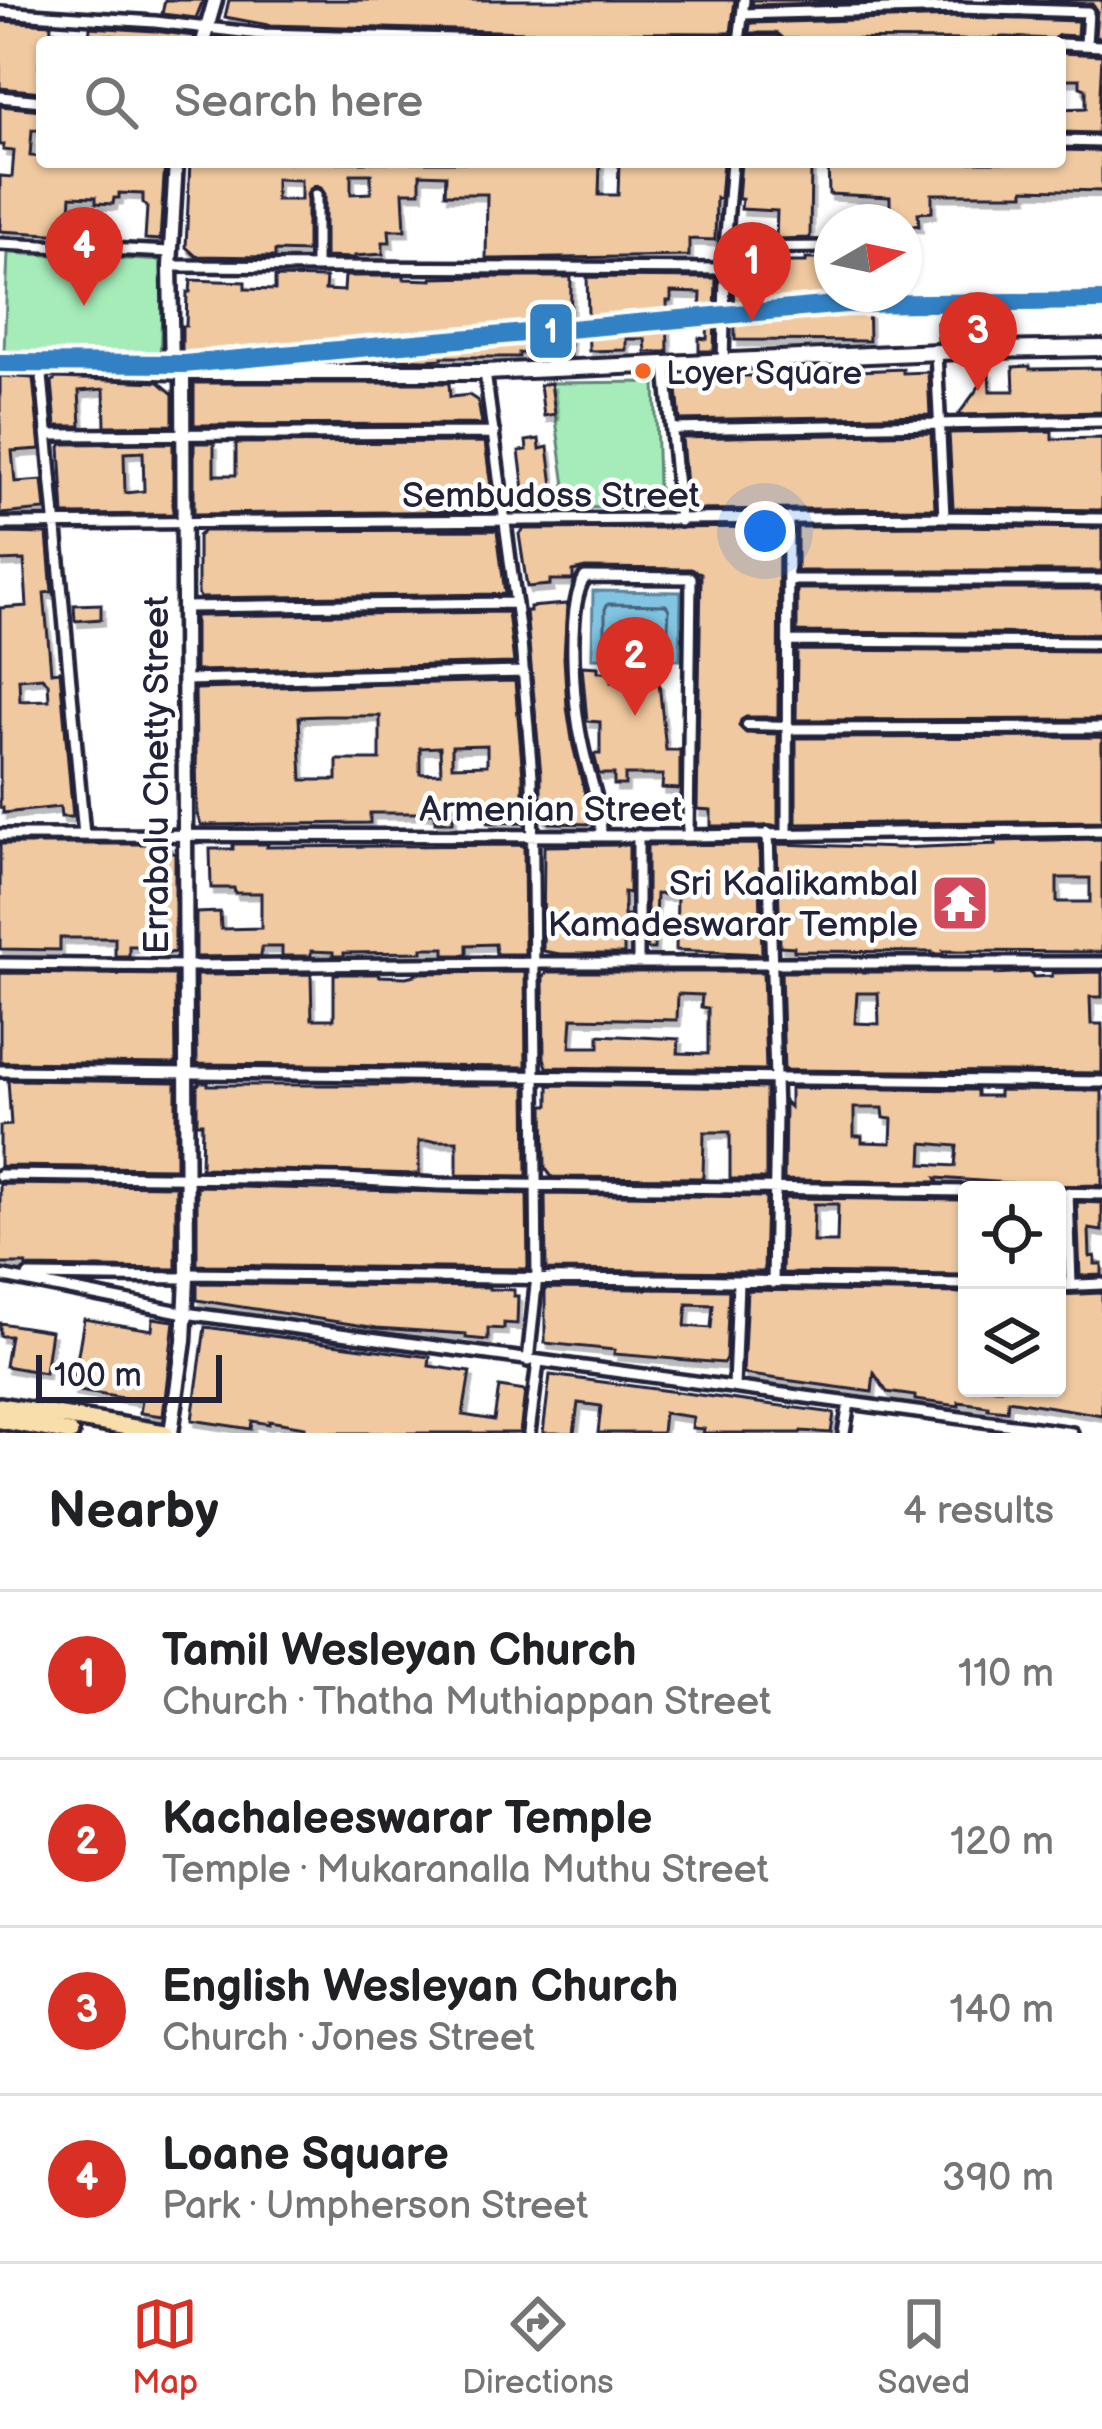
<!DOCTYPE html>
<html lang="en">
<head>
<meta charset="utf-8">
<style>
	body { margin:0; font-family:"Balsamiq Sans",sans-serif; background:#f2f2f2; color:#202124 }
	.controls { position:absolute; right:36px; bottom:36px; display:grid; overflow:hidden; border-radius:12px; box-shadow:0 3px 9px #0004 }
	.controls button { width:108px; height:108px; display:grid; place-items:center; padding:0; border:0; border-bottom:3px solid #e0e0e0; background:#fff; color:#202124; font:60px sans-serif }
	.compass { position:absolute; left:814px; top:204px; width:108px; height:108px; border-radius:50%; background:#fff; box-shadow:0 3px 9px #0004; rotate:81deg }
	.scale { position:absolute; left:36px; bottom:30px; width:186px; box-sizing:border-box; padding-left:12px; border:6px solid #22223b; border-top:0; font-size:33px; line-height:42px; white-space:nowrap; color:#22223b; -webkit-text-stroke:9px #fff; paint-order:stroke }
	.you { position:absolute; left:765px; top:531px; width:42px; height:42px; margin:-30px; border:9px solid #fff; border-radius:50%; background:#1a73e8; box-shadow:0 0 0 18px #1a73e833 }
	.badge { display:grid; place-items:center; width:78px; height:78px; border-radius:50%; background:#d93025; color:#fff; font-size:39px; font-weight:700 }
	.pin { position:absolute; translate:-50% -99px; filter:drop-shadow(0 3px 6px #0008) }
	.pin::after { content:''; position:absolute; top:63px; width:42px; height:36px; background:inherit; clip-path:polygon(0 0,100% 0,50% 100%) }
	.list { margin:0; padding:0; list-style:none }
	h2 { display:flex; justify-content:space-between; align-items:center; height:156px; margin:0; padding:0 48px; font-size:51px }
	h2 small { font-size:39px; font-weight:400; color:#757577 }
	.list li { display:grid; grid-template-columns:78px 1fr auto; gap:36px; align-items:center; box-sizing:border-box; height:168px; padding:0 48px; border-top:3px solid #e0e0e0 }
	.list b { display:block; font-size:45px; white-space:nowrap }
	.list p { margin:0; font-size:39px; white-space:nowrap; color:#757577 }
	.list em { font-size:39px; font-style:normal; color:#757577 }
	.icon { flex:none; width:66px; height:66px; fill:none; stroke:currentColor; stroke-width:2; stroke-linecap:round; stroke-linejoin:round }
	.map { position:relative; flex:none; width:1102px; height:1433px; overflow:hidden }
	.search { position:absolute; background:#fff; box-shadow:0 3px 9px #0004; left:36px; right:36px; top:36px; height:132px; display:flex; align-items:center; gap:30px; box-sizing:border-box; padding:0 42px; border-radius:12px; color:#757577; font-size:45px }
	.sheet { height:828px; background:#fff }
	nav { display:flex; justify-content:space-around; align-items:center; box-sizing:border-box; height:168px; border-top:3px solid #e0e0e0; background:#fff; font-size:33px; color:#757577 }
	nav a { display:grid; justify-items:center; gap:6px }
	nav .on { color:#d93025 }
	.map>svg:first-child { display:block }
	.green { fill:#a5ecb9; stroke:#64877a; stroke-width:3 }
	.water { fill:#81c5e2; stroke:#5b849f; stroke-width:3 }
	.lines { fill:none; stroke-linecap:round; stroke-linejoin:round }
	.shore { stroke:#48637e; stroke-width:3 }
	.building { fill:#f0c9a0; stroke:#22223b; stroke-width:3; fill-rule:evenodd; filter:url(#shadow) }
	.pedestrian-casing { stroke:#22223b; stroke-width:16 }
	.minor-casing { stroke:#22223b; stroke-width:18 }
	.tertiary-casing { stroke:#22223b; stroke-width:21 }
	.secondary-casing { stroke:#22223b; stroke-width:22 }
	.primary-casing { stroke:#22223b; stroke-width:24 }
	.pedestrian { stroke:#fff; stroke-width:8 }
	.minor { stroke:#fff; stroke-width:9 }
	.tertiary { stroke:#fff; stroke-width:12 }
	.secondary { stroke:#fff; stroke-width:14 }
	.primary { stroke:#f8deab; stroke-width:15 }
	.metro-1-casing { stroke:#fff; stroke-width:27 }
	.metro-1 { stroke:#3281c4; stroke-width:18 }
	.bus-dot { fill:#f26522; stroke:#fff; stroke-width:4.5 }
	.labels { text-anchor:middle; stroke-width:9; stroke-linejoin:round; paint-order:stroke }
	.bus-label { font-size:33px; fill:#22223b; stroke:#fff; text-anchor:start }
	.street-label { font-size:36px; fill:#22223b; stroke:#fff }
	.poi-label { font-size:36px; fill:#22223b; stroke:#fff; text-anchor:end }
	.line-badge { stroke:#fff; stroke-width:4.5 }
	.badge-label { font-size:33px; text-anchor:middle; font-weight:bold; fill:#fff }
</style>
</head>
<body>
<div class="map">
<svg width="1102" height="1433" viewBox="0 0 1102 1433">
	<defs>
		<filter id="shadow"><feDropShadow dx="3.5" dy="6" stdDeviation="0" flood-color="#0004"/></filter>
	</defs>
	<rect width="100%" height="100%" fill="#fff"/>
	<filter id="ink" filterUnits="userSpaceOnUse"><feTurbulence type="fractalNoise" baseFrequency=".00833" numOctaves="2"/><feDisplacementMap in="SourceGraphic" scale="24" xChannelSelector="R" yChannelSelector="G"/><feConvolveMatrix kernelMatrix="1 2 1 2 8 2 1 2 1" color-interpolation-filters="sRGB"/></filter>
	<g filter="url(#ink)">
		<path class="green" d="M8 253 164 261 160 358 4 351Z
			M655 382 658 485 660 491 670 494 671 507 568 508 551 383Z"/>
		<path class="water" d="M593 591 681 592 680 660 592 658Z"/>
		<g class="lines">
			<path class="shore" d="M608 604 666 605 669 610 667 645 662 647 607 646 605 641V609Z"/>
		</g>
		<path class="building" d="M165 0H203L196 18 162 14Z
			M229 0H735L731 33 532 32 268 25 225 17Z
			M753 0H923L752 5Z
			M991 0H1102V37H1095L1097 11 1092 4Z
			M959 17 1078 21 1077 36 1059 35 1053 39 1004 37 972 40 795 39H784L777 33H749L750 23Z
			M0 21 51 24 50 42H42L40 47 39 68H42V92L0 88Z
			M90 27 154 31 194 36 193 42H129L130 38 106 35 105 42H94L89 41Z
			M1060 53 1102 55 1098 133 1060 132V109L1086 108V89L1080 87V79H1060Z
			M0 106 42 110V130H32L30 156 42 157V162H165L160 240 145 239 147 207 143 203V194L119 193V198H114L113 204 96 203V197L71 196 69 228H66V235L0 231V176L12 177 14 151 3 150 4 145H0Z
			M1060 150 1102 151V191L1024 189V194H932V212L918 213 919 226 890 222V197L829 194 828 162H1060Z
			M190 162H600L599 195H618L619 162H723L720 199 716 198 715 240 689 239V256L495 259H486L487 194H445L446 175 420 174V192H403L405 230H389L390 242H383V254L355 256V258L325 257V194L321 188 315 186 309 190 307 195V252L275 251V257L196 256 186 247ZM351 174H371V193L351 194ZM276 179 301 180V200H276Z
			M741 162H811L810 238 776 239 777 211 741 209 742 199H738Z
			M806 259H832V294H868L869 341 735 340 734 262H806Z
			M345 276H404V279L432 280V278L478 277H571L570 356 519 353V357H442V359L426 360 310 357 311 352H287V356H264V353L229 352V356L185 355 182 353V326H186L187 292H190L191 280 245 282V289L275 290V277L326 278 325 290 344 291Z
			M587 277 716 278 714 351H699V338L707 339 708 316 700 315 701 293 671 292V301H667L668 352H646L645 339H626V350L589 351Z
			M978 321V339L938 340 937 323Z
			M1030 366V369L1102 368V412L958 415 989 373 990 391H1014L1013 367Z
			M903 369V373L928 372 930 415 680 420 676 379 735 382V376H819V373H838V377H858V371Z
			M0 376 33 378 40 449 12 451 15 482 42 480 45 510 0 514Z
			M56 378 159 382 173 394V425L105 426 104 389 79 391 81 426H56L52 382Z
			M194 383H449L450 397 469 395 478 401 482 424 194 425Z
			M551 383 555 414 544 416 540 385Z
			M1052 431V439L1102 438V510L953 508 949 433Z
			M931 433 935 508 688 510 682 438Z
			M539 439 540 449 548 447 554 493 548 494 546 501 539 505 531 496 525 497 519 451 527 450 526 441Z
			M485 442 494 509 492 511 194 514V443H214V475H236V443Z
			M173 443V514L64 515 60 447 62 444ZM143 452 144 491 125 493 124 453Z
			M944 526 1102 528V571H797V527Z
			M779 527 778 717H746L741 720 739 726 746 733 778 734V826H711V810L697 809 701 573 691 569 585 568 573 571V580H550V585L527 587 519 534 524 529Z
			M497 530 505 594 200 598 198 593V536L204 531Z
			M0 533 47 534 52 592 44 593 51 672 60 671 73 817H61L60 807 3 813V808H0V608L27 606 24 560 0 561ZM42 677 48 683 49 700 20 701 19 679Z
			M797 589H1102V634L797 632Z
			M101 604V619L75 621 74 605Z
			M567 604 564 658 567 707 573 746 589 810V824L550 823 541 816V775L526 611H530V607Z
			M508 612 514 663 195 671V616Z
			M797 650 1102 652V719L796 720Z
			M582 666 598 667V672H611V682L659 683 666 750H680V789L662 788 663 775H625V785H614V774H599L594 754H600V722L587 721Z
			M515 681 523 776V822L488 823V807H453V822H435V813H370V823L201 825 197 814 195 689ZM324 716H380V760H337V780H302L299 717ZM487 745V765L452 766V746ZM440 747 441 773 420 774V748Z
			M1102 737V821L796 824V738Z
			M1102 839V952L943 951V954H932V952L794 951V947L780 946 777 844 900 848 996 844 995 841ZM1057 878H1090V902H1057Z
			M0 844H169V853H175V952L159 955V946H129V956H115V938H60V950L0 949Z
			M233 844H268L267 847 524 845 525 954H496L495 944 467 945V955H445V948H422V952L344 953V956H333V952L311 951V956H282V947H262L261 956 196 957V913L220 912 221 929 261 928V893H235L234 888H211L210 849H233Z
			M759 844 762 954 676 950 677 895 656 894 654 949H647V845Z
			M620 845H629V893L624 892V916H629V935L624 934V954H560L543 951 544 846Z
			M525 972 526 1067 197 1064 196 975 311 974 312 1019H334V974H379V976L406 977 415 975V973Z
			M547 972H763L766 1070 547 1067 544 1058 543 978ZM678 994 702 995 701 1007 708 1008V1054L678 1053 679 1039 599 1035V1047H570L572 1018 677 1020Z
			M781 972H996V974L1032 972 1033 977 1052 976V973L1102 972V997H1090L1091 1024H1102V1073L784 1070ZM857 993H878L879 1024 855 1023Z
			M0 973 175 975 176 1064 0 1062Z
			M8 1080 176 1082V1168L0 1166V1126L11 1125Z
			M200 1082H208V1085H526L527 1176 457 1175V1141H419V1174L201 1168 202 1123H197V1086Z
			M549 1085 766 1088V1179H730V1132H704L703 1178 552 1177 545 1168 544 1105H549Z
			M790 1088 977 1090V1096H999V1090L1102 1091V1185L1051 1186 936 1178 938 1182 784 1180 785 1102 790 1107ZM854 1108H883L884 1118 892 1119 891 1143 862 1142V1136H854ZM923 1143 957 1146 955 1166 922 1164Z
			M0 1184 176 1186V1269L26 1267V1264H0Z
			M197 1186 527 1194 528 1269 197 1265Z
			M545 1194 766 1197 764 1272 546 1270Z
			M784 1198 967 1200V1275L782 1273ZM814 1204H838L837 1242H813Z
			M1077 1202 1102 1203V1231L1089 1229 1090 1257 1095 1256V1264H1102V1275L1080 1276Z
			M197 1283 489 1287V1289L514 1290V1296H518L517 1324 504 1323V1329L488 1328V1340L466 1338V1334L377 1328 197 1300Z
			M545 1288 729 1290 726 1359 723 1363 614 1354 615 1350 545 1343ZM687 1304 713 1305 711 1328 685 1326Z
			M747 1290 967 1293V1388H1057V1295L1102 1293V1415L1008 1400 1007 1411 988 1409V1406L959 1402V1406L915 1400V1396L887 1392 874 1373 872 1392 743 1374Z
			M153 1318 174 1321 163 1416 140 1413 142 1401 72 1390 84 1319 152 1330Z
			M0 1323 51 1331 45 1373 5 1366 10 1336H0Z
			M205 1327 430 1357 429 1366 470 1372 463 1415 494 1420 499 1387 525 1391 520 1433H304L305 1427 269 1421V1424L252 1421 251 1429 192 1420Z
			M550 1375 834 1413 831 1433 801 1431 800 1433H703L704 1429 692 1428 693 1417 664 1413 662 1433H598L601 1406 578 1403 574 1433H543Z"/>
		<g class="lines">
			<g class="pedestrian-casing">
				<path id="pedestrian" d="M747 725 789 726"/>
			</g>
			<g class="minor-casing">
				<path id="minor" d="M0 12 155 22 260 34 532 41 776 42
					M743 14 959 8 1088 12 1086 44
					M739 42 744 0
					M1060 44 1102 46
					M0 97 42 101
					M1060 141 1102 142
					M316 195V267
					M0 244 170 252
					M725 248 832 247
					M170 266 725 269
					M936 352 944 517
					M723 363 726 235 732 162
					M41 365 84 835
					M666 366 680 521
					M485 372 521 643 532 776 537 1276 528 1361
					M672 429 1102 421
					M48 435 494 433
					M0 524 944 517 1102 519
					M789 580H1102
					M184 607 516 603
					M789 641 1102 643
					M184 680 524 672
					M789 729 1102 728
					M768 833 776 1114 773 1283
					M787 833 788 519
					M0 835 688 836 1102 830
					M601 835C601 803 588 775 582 744 574 707 565 607 585 577L691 578 688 836
					M638 835V963
					M0 964 186 966 535 963H1102
					M0 1071 1102 1082
					M0 1175 343 1179 439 1184 967 1191
					M1057 1193 1102 1194
					M1068 1193 1071 1285
					M187 1274 967 1284
					M0 1276 185 1313 1072 1433
					M28 1276 187 1278
					M1057 1286 1102 1284
					M734 1387 738 1282
					M529 1433 538 1362
					M844 1433 849 1403"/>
			</g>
			<g class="tertiary-casing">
				<path id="tertiary" d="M203 42 215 0
					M172 371 170 266 176 162
					M171 1433 184 1341 187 1278 183 372"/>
			</g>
			<g class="secondary-casing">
				<path id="secondary" d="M0 365 183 372H485L984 350 1102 348"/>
			</g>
			<g class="primary-casing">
				<path id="primary" d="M0 1406 165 1433
					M0 1420 70 1433"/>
			</g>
			<use href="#pedestrian" class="pedestrian"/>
			<use href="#minor" class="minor"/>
			<use href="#tertiary" class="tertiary"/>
			<use href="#secondary" class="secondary"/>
			<use href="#primary" class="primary"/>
			<g class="metro-1-casing">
				<path id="metro-1" d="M0 363 184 364 846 304 1102 301"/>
			</g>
			<use href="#metro-1" class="metro-1"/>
		</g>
	</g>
	<defs>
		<g id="temple-square" transform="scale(3)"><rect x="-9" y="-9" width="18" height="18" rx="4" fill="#d1495b" stroke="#fff"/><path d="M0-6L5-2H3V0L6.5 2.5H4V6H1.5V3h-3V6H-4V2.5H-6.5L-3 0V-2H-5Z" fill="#fff"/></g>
	</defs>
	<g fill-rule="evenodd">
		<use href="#temple-square" x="960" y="903"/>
	</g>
	<circle class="bus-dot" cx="643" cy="371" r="10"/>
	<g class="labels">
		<g class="bus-label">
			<text x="666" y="384">Loyer Square</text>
		</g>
		<g class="street-label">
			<text x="551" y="507">Sembudoss Street</text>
			<text transform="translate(155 775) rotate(-90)" y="13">Errabalu Chetty Street</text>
			<text x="551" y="821">Armenian Street</text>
		</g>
		<g class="poi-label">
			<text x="918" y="895">Sri Kaalikambal<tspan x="918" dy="41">Kamadeswarar Temple</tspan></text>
		</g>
	</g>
	<rect class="line-badge" x="528" y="302" width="46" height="58" rx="12" fill="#3281c4"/>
	<g class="badge-label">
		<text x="551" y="342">1</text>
	</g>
</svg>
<div class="controls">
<button><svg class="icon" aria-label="locate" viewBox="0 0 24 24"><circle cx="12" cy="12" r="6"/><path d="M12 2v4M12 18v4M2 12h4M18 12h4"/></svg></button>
<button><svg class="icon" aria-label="layers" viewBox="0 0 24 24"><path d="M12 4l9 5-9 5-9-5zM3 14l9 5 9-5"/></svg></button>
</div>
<svg class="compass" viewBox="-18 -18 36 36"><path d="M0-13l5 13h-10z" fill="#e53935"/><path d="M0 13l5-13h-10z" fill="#757577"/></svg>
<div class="scale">100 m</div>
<div class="you"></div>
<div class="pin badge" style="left:752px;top:321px">1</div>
<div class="pin badge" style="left:635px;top:716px">2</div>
<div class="pin badge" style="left:978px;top:391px">3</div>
<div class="pin badge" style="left:84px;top:306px">4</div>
<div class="search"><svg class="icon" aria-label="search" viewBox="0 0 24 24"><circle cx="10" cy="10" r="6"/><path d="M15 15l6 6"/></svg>Search here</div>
</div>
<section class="sheet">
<h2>Nearby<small>4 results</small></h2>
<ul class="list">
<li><span class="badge">1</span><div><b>Tamil Wesleyan Church</b><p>Church · Thatha Muthiappan Street</p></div><em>110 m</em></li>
<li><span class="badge">2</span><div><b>Kachaleeswarar Temple</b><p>Temple · Mukaranalla Muthu Street</p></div><em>120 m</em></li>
<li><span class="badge">3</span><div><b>English Wesleyan Church</b><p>Church · Jones Street</p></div><em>140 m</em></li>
<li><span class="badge">4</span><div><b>Loane Square</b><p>Park · Umpherson Street</p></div><em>390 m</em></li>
</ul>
</section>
<nav>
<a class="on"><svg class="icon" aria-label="map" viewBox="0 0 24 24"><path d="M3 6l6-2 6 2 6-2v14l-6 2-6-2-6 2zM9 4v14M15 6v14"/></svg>Map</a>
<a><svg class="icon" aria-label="directions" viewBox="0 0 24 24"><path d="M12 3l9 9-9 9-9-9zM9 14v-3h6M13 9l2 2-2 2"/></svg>Directions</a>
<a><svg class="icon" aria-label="saved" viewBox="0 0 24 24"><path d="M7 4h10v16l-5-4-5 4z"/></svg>Saved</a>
</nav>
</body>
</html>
